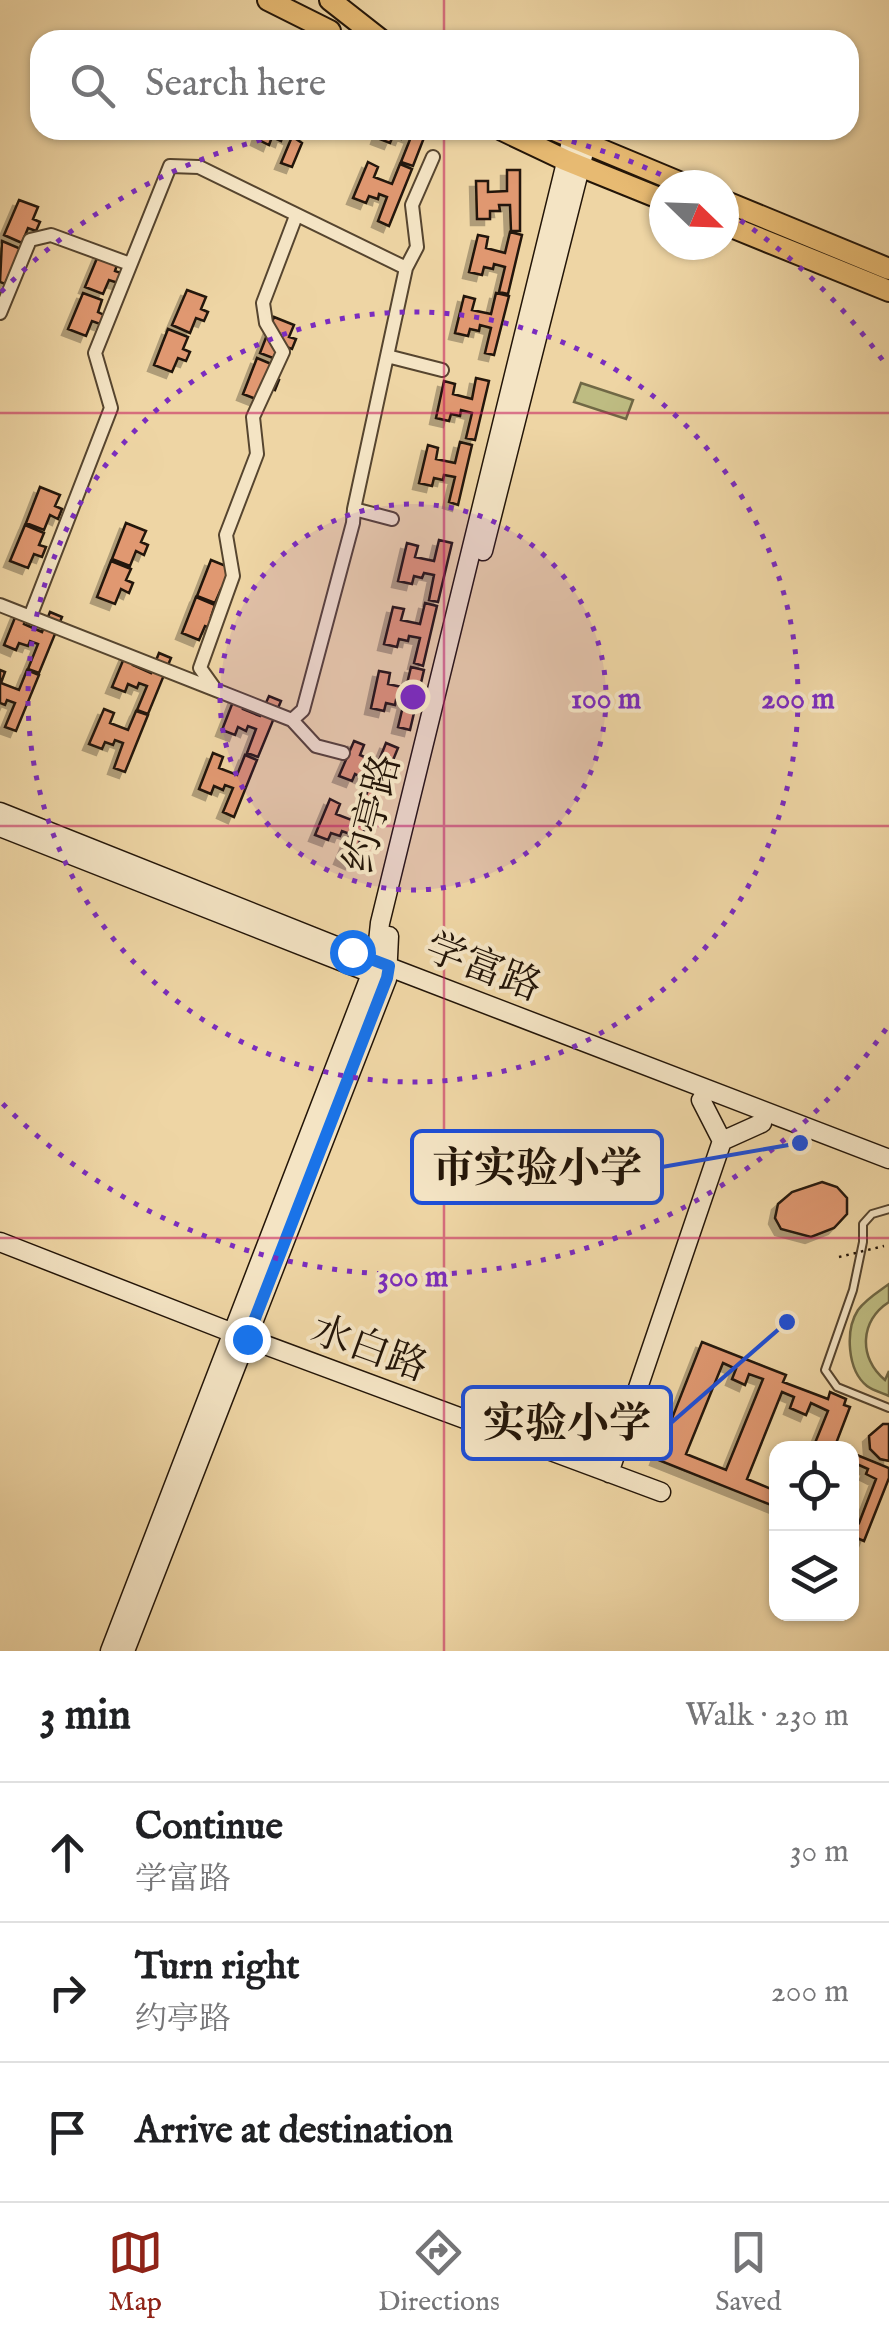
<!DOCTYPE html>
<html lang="en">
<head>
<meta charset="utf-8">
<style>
	body { margin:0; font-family:"IM FELL English","Noto Serif SC",serif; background:#f2f2f2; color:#202124 }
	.controls { position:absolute; right:30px; bottom:30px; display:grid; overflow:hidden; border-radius:20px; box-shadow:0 2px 8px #0004 }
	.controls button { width:90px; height:90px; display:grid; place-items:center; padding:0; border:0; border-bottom:2px solid #e0e0e0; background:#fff; color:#202124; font:50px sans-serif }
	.compass { position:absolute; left:649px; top:170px; width:90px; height:90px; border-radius:50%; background:#fff; box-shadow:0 2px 8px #0004; rotate:113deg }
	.stop { position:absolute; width:30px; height:30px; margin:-22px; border:8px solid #1a73e8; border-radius:50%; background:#fff }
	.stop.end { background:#1a73e8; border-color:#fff; box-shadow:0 2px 10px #0008 }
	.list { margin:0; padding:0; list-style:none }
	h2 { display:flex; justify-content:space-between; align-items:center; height:130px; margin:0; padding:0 40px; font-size:42px }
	h2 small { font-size:32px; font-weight:400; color:#757577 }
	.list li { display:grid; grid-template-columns:65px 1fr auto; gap:30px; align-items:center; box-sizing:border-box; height:140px; padding:0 40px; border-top:2px solid #e0e0e0 }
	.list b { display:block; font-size:38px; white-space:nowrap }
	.list p { margin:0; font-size:32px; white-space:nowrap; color:#757577 }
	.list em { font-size:32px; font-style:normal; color:#757577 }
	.icon { flex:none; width:55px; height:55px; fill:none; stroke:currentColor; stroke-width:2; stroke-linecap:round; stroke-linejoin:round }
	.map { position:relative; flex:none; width:889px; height:1651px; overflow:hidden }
	.search { position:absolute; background:#fff; box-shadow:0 2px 8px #0004; left:30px; right:30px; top:30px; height:110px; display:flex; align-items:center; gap:25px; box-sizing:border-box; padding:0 35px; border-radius:30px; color:#757577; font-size:38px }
	.sheet { height:550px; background:#fff }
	nav { display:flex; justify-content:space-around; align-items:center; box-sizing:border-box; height:140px; border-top:2px solid #e0e0e0; background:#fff; font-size:28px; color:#757577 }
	nav a { display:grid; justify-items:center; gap:5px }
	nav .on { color:#8f2418 }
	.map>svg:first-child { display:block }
	.green { fill:#bebc82; stroke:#706845; stroke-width:2.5 }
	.building { fill:#e09871; stroke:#231508; stroke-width:2.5; fill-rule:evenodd; filter:url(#shadow) }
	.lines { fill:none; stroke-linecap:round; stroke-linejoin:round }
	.lane-casing { stroke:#56452f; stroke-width:10 }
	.street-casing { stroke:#56452f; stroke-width:16 }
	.secondary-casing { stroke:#231508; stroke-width:21 }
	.primary-casing { stroke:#231508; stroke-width:24 }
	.lane { stroke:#f4e4c4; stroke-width:6 }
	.street { stroke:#f4e4c4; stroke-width:12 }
	.secondary { stroke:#f4e4c4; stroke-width:18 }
	.primary { stroke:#e7ba72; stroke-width:20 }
	.path-bridge { stroke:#231508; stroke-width:2.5; stroke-dasharray:2.5 5; stroke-linecap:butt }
	.route { stroke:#1a73e8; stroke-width:12 }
	.grid { fill:none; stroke:#c2185b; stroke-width:2.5; stroke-opacity:0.55 }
	.ring { fill:none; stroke:#7b2cbf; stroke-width:5; stroke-dasharray:5 10 }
	.labels { text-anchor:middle; stroke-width:8; stroke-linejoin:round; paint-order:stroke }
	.street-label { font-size:40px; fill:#231508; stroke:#f4e4c4 }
	.centre { fill:#7b2cbf; stroke:#f4e4c4; stroke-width:5 }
	.ring-label { font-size:30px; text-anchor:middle; font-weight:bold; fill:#7b2cbf; stroke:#f4e4c4; stroke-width:8; stroke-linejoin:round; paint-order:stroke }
	.leader { fill:none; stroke:#1d4ed8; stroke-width:4 }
	.callout-dot { fill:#1d4ed8; stroke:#f4e4c4; stroke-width:4 }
	.callout { fill:#f4e4c4; stroke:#1d4ed8; stroke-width:4 }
	.callout-label { font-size:42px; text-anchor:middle; font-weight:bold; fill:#231508 }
</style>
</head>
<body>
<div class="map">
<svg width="889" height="1651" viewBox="0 0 889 1651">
	<defs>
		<filter id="shadow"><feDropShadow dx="-6" dy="6" stdDeviation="0" flood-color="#0004"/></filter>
	</defs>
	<rect width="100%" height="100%" fill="#eed5a4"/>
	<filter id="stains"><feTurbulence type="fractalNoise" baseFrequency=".002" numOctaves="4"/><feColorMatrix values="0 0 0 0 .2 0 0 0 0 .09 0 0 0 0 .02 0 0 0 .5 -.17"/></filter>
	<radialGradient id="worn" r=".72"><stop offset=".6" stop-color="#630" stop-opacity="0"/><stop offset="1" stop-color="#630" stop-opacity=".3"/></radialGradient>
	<path class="green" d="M581 383 633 400 626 419 574 402Z
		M889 1284V1302C860 1320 858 1358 885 1380L889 1371V1396C882 1393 872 1390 867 1386 847 1370 845 1330 858 1310 866 1299 878 1292 889 1284Z"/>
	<path class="building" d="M260 130H308L306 135 299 132 296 139 302 143 292 167 281 163 291 139 283 135 281 141 272 137 269 145 257 139Z
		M380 130H427L413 166 401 162 411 137 403 134 401 139 393 136 390 143 377 138Z
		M368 162 378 167 374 177 392 184 400 164 412 169 389 226 378 221 387 197 379 194 378 199 369 196 366 203 353 198Z
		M507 170H520V231H511L510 205H499L500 211H490V219H477L476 181H488V192L507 191Z
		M19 200 38 207 33 219 40 222 36 231 28 228 22 243 4 235Z
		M510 232 522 235 508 294 499 292 505 267 494 264 493 269 484 267 482 275 469 272 478 235 488 237 486 248 505 253Z
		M2 241 21 249 19 273 11 270 5 284 0 282Z
		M100 251 119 259 115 271 121 273 118 283 109 280 103 294 85 287Z
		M187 290 206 297 201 309 208 312 204 321 196 318 190 333 172 325Z
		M83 293 102 300 98 312 104 315 100 324 92 321 86 336 68 329Z
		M496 293 509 296 494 355 485 353 491 328 480 325 479 331 470 329 468 336 455 333 464 296 475 299 472 310 491 314Z
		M274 317 294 325 289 337 296 339 292 349 284 346 278 360 260 353Z
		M168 329 188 337 183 349 190 352 186 361 178 358 172 372 154 365Z
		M257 358 276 366 272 377 279 380 275 390 266 386 261 401 243 394Z
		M476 378 489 381 475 440 466 438 472 413 461 410 460 416 451 414 449 421 436 418 444 381 455 384 453 394 472 399Z
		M460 442 472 445 458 505 449 502 455 477 444 475 443 480 434 478 432 486 419 483 428 445 438 448 436 459 455 463Z
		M40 487 60 495 55 506 62 509 58 519 50 515 44 530 26 523Z
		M126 523 146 531 141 542 148 545 144 555 136 551 130 566 112 559Z
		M25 525 44 533 39 545 46 547 42 557 34 554 28 568 10 561Z
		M439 540 452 543 438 602 429 600 434 575 424 573 422 578 414 576 412 584 398 581 407 543 418 546 415 557 434 561Z
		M211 560 231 568 229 592 221 589 215 603 197 596Z
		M111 561 131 569 126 580 133 583 129 593 121 589 115 604 97 597Z
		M196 597 215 605 211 617 218 620 213 629 205 626 199 640 182 633Z
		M425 603 437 606 423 666 414 663 420 638 409 636 408 641 399 639 397 647 384 644 393 607 404 609 401 620 420 624Z
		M18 610 28 614 24 624 42 632 50 612 62 617 39 673 28 669 38 644 30 641 28 646 19 643 16 650 4 645Z
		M127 651 137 655 133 665 151 673 159 653 171 658 148 714 137 710 147 686 139 683 137 688 128 684 125 692 112 687Z
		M411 667 424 670 410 730 398 727 404 702 396 700 395 705 386 703 384 711 371 708 379 671 390 673 388 684 406 688Z
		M0 670 5 672 1 683 19 690 27 670 39 675 16 731 5 727 15 703 7 700 5 705 0 703Z
		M236 694 247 698 243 709 260 716 269 696 281 701 258 757 247 753 256 729 248 726 246 731 238 727 235 735 222 730Z
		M104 709 114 713 110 723 128 730 136 711 148 715 125 772 114 768 123 743 115 740 113 745 105 742 102 749 89 744Z
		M354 741 364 745 360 755 378 763 386 743 398 748 375 804 364 800 374 776 366 772 363 778 355 774 352 781 339 776Z
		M213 753 223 757 219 768 237 775 245 755 257 760 234 817 223 812 233 788 225 785 223 790 214 786 211 794 199 789Z
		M330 799 340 804 336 814 354 821 362 801 374 806 351 863 340 858 350 834 342 831 340 836 331 833 328 840 315 835Z
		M822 1182 837 1187 847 1198V1214L834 1228 811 1237 781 1229 775 1218 778 1204 792 1192Z
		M702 1342 786 1375 783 1382 828 1399 830 1392 846 1399 844 1405 850 1407 835 1446 840 1448H813L828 1411 811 1403 806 1415 790 1408 794 1397 782 1392 747 1479 776 1491V1507L656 1459ZM723 1363 736 1369 732 1379 745 1385 749 1374 763 1379 726 1470 686 1454Z
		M883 1424H889V1461L880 1459 870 1449 869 1436Z
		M852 1453 889 1468V1478L864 1541 852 1536V1520L859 1523 876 1479 866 1474 868 1469 852 1462Z"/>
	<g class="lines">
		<g class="lane-casing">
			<path id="lane" d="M889 1209 872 1214 863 1224V1242L853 1290 825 1370 837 1387 889 1408"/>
		</g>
		<g class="street-casing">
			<path id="street" d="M0 313 30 240 51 235 130 264
				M387 356 442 370
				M354 509 406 268 417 247 412 205 433 157
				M0 605 292 720 303 710 353 523 354 509 392 519
				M30 617 111 408 95 353 170 166 199 167 406 268
				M215 689 200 668 233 576 226 535 257 454 253 417 283 352 266 323 263 303 296 216
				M292 720 316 746 343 753"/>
		</g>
		<g class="secondary-casing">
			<path id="secondary" d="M483 551 586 144
				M0 812 389 967 889 1159
				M0 827 381 977
				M722 1141 762 1123
				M0 1242 233 1333 661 1492
				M609 1473 722 1141 701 1100
				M110 1651 376 961 380 923 572 138
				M125 1651 387 979 389 936"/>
		</g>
		<g class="primary-casing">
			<path id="primary" d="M268 0 330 31
				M330 0 381 40
				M502 130 565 160 664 200
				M554 130 686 185
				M724 201 889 269
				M724 224 889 291"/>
		</g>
		<use href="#lane" class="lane"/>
		<use href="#street" class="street"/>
		<use href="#secondary" class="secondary"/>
		<use href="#primary" class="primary"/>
		<path class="path-bridge" d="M839 1257 884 1246"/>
	</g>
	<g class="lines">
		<path class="route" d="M247 1339 387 978 389 966 352 952"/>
	</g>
	<path class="grid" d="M444 0V40M444 130V1651M0 413H889M0 826H889M0 1238H889"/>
	<circle cx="413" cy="697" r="193" fill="#7b2cbf" fill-opacity=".12"/>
	<g class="ring">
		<circle cx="413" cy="697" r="193"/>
		<circle cx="413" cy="697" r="385"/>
		<path d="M886 1029A578 578 0 0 1 1 1102M1 292A578 578 0 0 1 298 131M528 131A578 578 0 0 1 680 184M728 212A578 578 0 0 1 886 365"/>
	</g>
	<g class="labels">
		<g class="street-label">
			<text transform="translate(371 813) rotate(-76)" y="14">约亭路</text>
			<text transform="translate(484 966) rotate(21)" y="14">学富路</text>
			<text transform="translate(370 1347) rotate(20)" y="14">水白路</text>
		</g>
	</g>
	<circle cx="413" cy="697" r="15" class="centre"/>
	<g class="ring-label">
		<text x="606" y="708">100 m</text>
		<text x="798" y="708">200 m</text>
		<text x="413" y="1286">300 m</text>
	</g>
	<path class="leader" d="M800 1143L662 1167M787 1322L671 1423"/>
	<g class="callout-dot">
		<circle cx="800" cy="1143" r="10"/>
		<circle cx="787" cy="1322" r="10"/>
	</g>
	<g class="callout">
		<rect x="412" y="1131" width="250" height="72" rx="10"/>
		<rect x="463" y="1387" width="208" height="72" rx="10"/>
	</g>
	<g class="callout-label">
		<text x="537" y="1182">市实验小学</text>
		<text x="567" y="1437">实验小学</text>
	</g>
	<rect width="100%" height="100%" filter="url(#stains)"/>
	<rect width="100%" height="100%" fill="url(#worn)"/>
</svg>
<div class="controls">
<button><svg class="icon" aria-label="locate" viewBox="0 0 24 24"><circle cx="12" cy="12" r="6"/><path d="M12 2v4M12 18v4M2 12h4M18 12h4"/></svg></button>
<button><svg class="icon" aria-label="layers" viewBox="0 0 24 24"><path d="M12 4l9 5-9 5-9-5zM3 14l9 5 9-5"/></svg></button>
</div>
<svg class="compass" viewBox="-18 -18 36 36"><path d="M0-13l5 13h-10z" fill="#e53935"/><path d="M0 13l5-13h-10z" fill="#757577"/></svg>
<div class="stop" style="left:352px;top:952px"></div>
<div class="stop end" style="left:247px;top:1339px"></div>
<div class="search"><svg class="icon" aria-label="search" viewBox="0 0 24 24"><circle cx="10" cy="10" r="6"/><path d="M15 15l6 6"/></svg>Search here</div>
</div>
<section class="sheet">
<h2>3 min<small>Walk · 230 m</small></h2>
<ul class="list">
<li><svg class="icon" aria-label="ahead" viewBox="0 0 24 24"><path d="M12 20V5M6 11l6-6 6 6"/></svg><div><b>Continue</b><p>学富路</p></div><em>30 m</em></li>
<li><svg class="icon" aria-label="right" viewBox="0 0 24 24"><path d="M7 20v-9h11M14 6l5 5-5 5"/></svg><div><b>Turn right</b><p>约亭路</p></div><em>200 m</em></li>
<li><svg class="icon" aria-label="arrive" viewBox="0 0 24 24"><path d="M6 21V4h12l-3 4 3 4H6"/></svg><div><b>Arrive at destination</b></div></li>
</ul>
</section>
<nav>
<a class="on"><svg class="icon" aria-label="map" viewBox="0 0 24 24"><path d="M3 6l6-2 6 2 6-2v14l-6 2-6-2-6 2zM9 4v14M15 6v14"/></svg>Map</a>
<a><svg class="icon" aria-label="directions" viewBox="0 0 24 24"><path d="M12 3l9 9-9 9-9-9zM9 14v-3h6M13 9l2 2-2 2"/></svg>Directions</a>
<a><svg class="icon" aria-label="saved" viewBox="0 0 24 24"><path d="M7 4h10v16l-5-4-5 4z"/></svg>Saved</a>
</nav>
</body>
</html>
